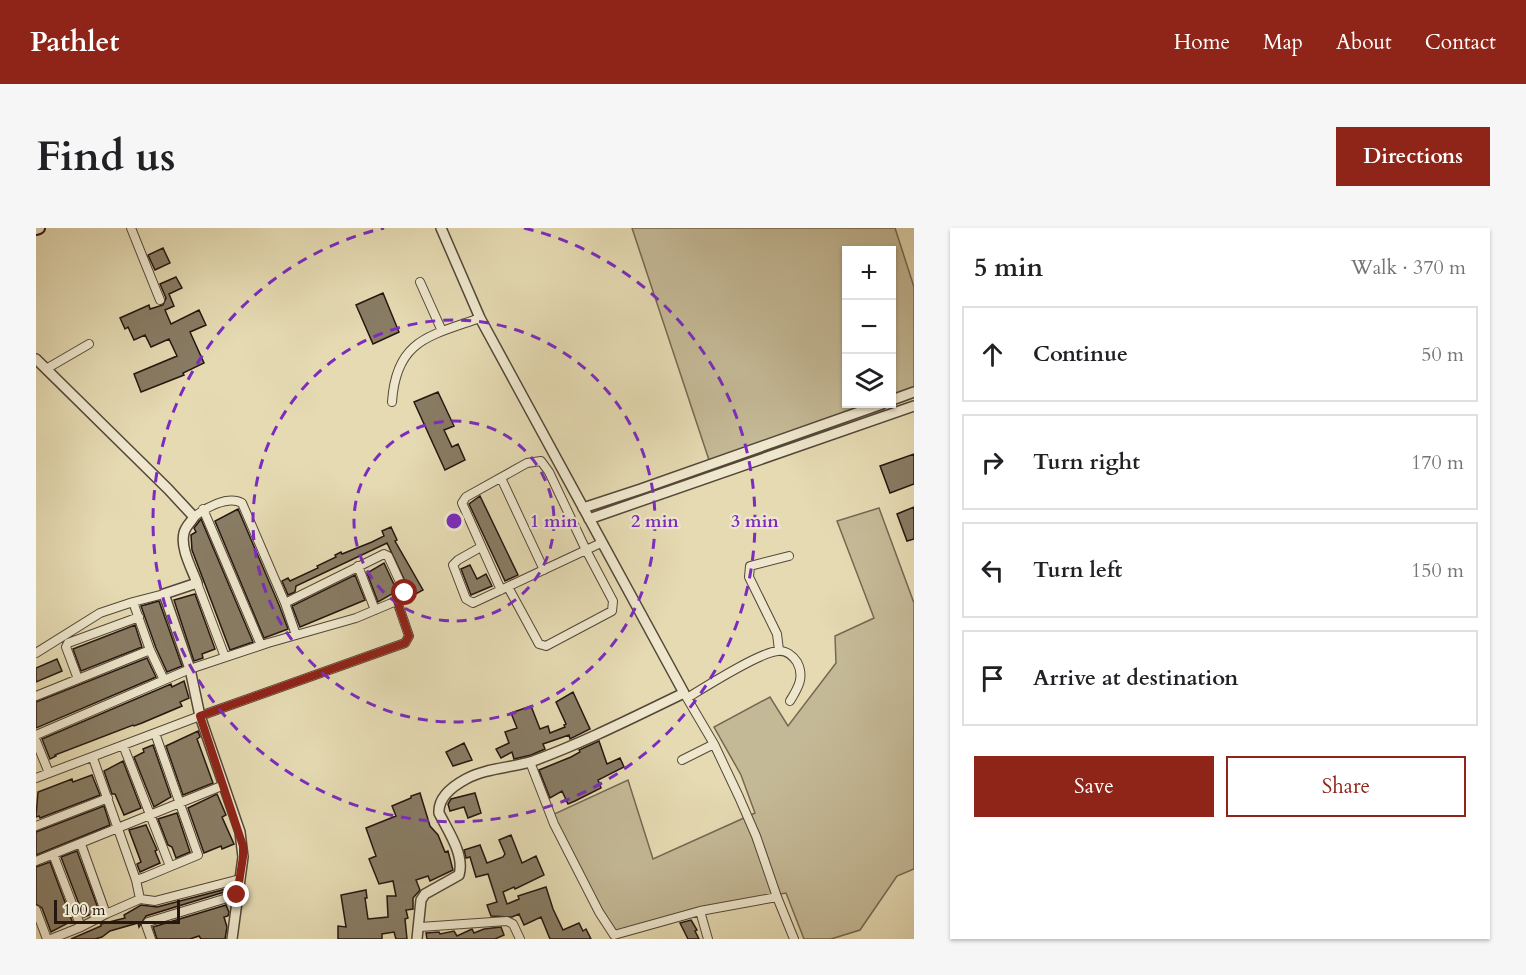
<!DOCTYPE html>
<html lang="en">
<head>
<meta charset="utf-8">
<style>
	body { margin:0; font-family:Cardo,serif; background:#f6f6f6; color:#202124 }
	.controls { position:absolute; right:18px; top:18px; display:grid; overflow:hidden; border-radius:0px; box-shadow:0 2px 4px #0004 }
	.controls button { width:54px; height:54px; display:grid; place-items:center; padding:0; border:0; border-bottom:2px solid #e0e0e0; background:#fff; color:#202124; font:30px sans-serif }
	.scale { position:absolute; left:18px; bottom:15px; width:126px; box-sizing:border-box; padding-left:6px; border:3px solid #241610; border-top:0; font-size:16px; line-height:21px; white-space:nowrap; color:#241610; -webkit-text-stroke:4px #eee7cd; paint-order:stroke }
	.stop { position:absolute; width:18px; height:18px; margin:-14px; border:4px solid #8f2418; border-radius:50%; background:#fff }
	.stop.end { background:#8f2418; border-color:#fff; box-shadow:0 2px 6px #0008 }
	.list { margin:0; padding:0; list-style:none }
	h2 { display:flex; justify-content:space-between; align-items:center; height:78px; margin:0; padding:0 24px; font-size:26px }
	h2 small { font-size:20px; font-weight:400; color:#757577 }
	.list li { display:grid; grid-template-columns:39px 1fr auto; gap:18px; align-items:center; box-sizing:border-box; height:96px; margin:0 12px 12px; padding:0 12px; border:2px solid #e0e0e0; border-radius:0px }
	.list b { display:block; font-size:22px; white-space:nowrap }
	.list em { font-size:20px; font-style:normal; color:#757577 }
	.actions { display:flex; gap:12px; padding:18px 24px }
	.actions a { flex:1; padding:14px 0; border:2px solid #8f2418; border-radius:0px; text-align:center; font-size:21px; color:#8f2418 }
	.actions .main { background:#8f2418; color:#fff }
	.icon { flex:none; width:33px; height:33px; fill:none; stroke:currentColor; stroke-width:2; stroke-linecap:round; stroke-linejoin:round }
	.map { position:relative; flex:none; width:878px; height:711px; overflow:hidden; border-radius:0px }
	header { display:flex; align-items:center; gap:36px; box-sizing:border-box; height:84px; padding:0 30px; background:#8f2418; color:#fff }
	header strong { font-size:28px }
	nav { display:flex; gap:33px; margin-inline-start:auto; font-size:21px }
	.intro { display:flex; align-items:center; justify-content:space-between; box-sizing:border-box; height:144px; padding:0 36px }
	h1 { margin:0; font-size:42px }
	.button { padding:15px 27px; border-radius:0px; background:#8f2418; color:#fff; font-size:21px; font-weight:700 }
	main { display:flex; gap:36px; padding:0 36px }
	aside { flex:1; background:#fff; border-radius:0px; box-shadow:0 2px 4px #0004 }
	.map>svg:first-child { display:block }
	.green { fill:#c4b996; stroke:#746853; stroke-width:1.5; fill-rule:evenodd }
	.building { fill:#887c64; stroke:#241610; stroke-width:1.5 }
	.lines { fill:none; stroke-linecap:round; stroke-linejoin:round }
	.minor-casing { stroke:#544738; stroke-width:10 }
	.tertiary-casing { stroke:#544738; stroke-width:12 }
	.secondary-casing { stroke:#241610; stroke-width:14 }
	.minor { stroke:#eee7cd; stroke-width:8 }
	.tertiary { stroke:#eee7cd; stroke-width:9 }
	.secondary { stroke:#eee7cd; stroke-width:10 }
	.route { stroke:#8f2418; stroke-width:8 }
	.ring { fill:none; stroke:#7b2cbf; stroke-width:3; stroke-dasharray:10 8 }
	.centre { fill:#7b2cbf; stroke:#eee7cd; stroke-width:3 }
	.ring-label { font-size:18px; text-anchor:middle; font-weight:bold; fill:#7b2cbf; stroke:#eee7cd; stroke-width:4.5; stroke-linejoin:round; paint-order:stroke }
</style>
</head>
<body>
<header>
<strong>Pathlet</strong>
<nav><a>Home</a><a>Map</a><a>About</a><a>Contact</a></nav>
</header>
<div class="intro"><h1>Find us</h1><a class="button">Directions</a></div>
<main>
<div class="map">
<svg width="878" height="711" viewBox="0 0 878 711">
	<rect width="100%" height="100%" fill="#e5dab2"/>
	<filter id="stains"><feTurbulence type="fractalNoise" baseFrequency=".00333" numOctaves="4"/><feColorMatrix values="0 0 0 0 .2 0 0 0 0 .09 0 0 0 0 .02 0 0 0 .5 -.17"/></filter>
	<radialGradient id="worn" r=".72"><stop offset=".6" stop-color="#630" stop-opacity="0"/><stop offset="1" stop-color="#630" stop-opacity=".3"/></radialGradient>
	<path class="green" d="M596 0H859L878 59V168L674 235ZM810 22H856V176H810Z
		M843 280 878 375V641L861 648 824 702 795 711H768L750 665 656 681 579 707 516 587 592 552 617 631 719 585 705 547 678 499 734 469 752 498 800 435 799 408 838 390 801 293Z"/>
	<path class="building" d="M127 20 134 35 119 42 112 27Z
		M140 49 146 60 133 66 138 78 129 82 135 96 163 82 170 97 154 104 168 135 147 145 148 147 105 164 98 146 141 128 133 111 115 119 109 107 98 112 92 99 89 101 84 90 113 77 114 81 127 77 130 70 124 56Z
		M347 65 363 104 337 116 320 77Z
		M402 164 418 198 408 202 416 219 422 216 429 232 409 242 378 174Z
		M878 226V256L854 265 844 238Z
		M444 268 482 347 469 353 433 276Z
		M878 279V311L871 313 861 286Z
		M202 281 243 377 252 401 228 410 179 293Z
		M165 291 217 414 194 422 156 322 155 307 160 304 158 300Z
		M355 299 361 312 359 313 387 362 376 368 351 315 260 358 259 364 252 367 246 353 252 350 254 353 282 340 281 338 300 329 299 327 305 324 306 326 336 314 348 308 346 303Z
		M348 335 361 363 342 374 331 345Z
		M434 337 441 351 450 346 456 358 435 367 425 341Z
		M319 347 329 372 264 399 256 378Z
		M159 366 179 421 166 426 167 430 158 433 138 372Z
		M123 373 146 438 131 444 120 420 105 378Z
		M99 397 106 419 45 443 37 421Z
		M111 430 120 449 0 500V474Z
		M21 431 26 443 0 454V440Z
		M148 453 153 470 144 474 146 478 106 495 98 498 97 497 19 527 20 528 14 531 6 511 135 456 136 459Z
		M537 464 554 501 534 511 533 507 507 516 509 521 495 527 478 531 476 524 465 530 460 521 473 515 469 504 481 500 475 485 495 478 504 501 512 498 514 505 529 499 528 497 530 496 520 474Z
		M162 503 164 509 161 511 177 555 147 567 130 518Z
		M563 513 571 536 584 530 588 539 562 552 565 560 539 573 532 576 526 563 514 570 503 542 535 529 544 524 543 522Z
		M428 515 436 532 417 538 410 524Z
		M117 517 135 569 118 579 98 529 108 524 107 521Z
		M87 533 105 580 88 587 79 566H76L68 543Z
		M56 547 64 567 4 590 3 588 0 589 2 564 36 551 37 554Z
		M384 565 394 598 402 607 409 624 412 623 417 642 394 653 392 648 380 652 384 662 377 670V681L370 682 372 690 369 691 371 711H360L358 704 346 706V711H302V698L310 699 305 667 330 662 331 670H329L332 691 352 689 351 668H360L357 653 343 656 333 631 340 628 330 600 360 588 356 578 375 570V568Z
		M439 565 445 585 432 590 428 579 414 583 412 576 415 571Z
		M181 566 190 587 186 589 198 616 186 621 185 618 168 625 152 580Z
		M68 578 74 597 0 627V604Z
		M141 585 154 624 140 630 136 619 132 617 122 591Z
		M110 597 121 622 119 623 124 635 104 644 101 636 105 634 93 602Z
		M475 607 486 635 500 628 508 647 479 661 478 659 467 664 471 676 483 671 482 668 510 659 517 681 527 702 543 695 547 703 550 701 555 711H514L505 689 488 697 483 686 476 689 455 688 451 677 461 674 452 646 440 649 434 629 430 630 428 622 444 617 451 635 467 629 469 626 463 612Z
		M41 623 63 683 48 689 25 629Z
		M14 634 36 693 15 704 6 680 0 676V639Z
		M194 660 195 662 110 688 103 699 102 695 74 703 66 709 59 711H35L65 698V696L89 690 88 687 105 677 121 679Z
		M190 677 193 684 192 688 188 689 191 699 189 711H165L163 708 154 711H121L117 699Z
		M655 692 661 702 659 703 663 711H652L644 695Z
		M465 699 468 707 459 711H391L390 705 403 704 404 706 418 703 421 708 436 701 438 705 448 701Z"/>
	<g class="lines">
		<g class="minor-casing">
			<path id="minor" d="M95 0 124 72
				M384 54 406 103
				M10 141 53 116
				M356 174C360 112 393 108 444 90
				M465 250 508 342
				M167 281 225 417
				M158 289C169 280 192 267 206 275L249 375 260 407
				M445 319 422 332 417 337 430 371 437 375 565 315
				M322 338 339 382
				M161 355 189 429
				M465 362 426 275 430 269 491 235 505 233 513 244 550 322 577 373 576 383 510 418 503 416 472 359
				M97 374 114 422 128 452
				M743 422 741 406 713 349 714 338 753 328
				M0 425 64 385 97 374 128 366
				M42 451 30 419 32 415 103 389
				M648 465 678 516 703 569 720 608 741 669 758 711
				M0 468 114 422
				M651 470C669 459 724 424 742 423 750 422 757 428 761 434 769 449 762 460 754 473
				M0 507 154 441 232 415 320 390 365 371 369 365 352 328 348 326 249 375
				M0 513 13 545
				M87 517 134 638
				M57 530 100 652 109 649 162 627 119 505
				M646 532 678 516
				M494 534 518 596 563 684 578 707 664 683 741 669
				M0 550 164 488 369 415 373 408 361 373
				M0 598 72 570
				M17 626 45 699
				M0 633 188 557
				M100 652 104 671
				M0 682 11 711
				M664 683 672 711
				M70 686 104 671 119 673 204 651
				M384 699 471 693 477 696 484 711
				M15 711 45 699 70 686 45 616
				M115 711 110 697 112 694 201 667"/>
		</g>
		<g class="tertiary-casing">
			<path id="tertiary" d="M0 131 132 261 158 289C155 294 149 299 148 305 144 320 156 341 161 355L128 366 154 441 164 488 204 604 207 629 196 711
				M856 172 878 164
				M547 280 605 261 846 176
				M553 291 878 178
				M381 711 385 672 389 666 423 647C429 627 412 603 403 585 402 569 417 558 430 551 450 540 475 540 497 533 549 514 598 489 648 465L444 90 405 0"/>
		</g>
		<g class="secondary-casing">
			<path id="secondary" d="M0 1 3 0"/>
		</g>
		<use href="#minor" class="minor"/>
		<use href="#tertiary" class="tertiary"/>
		<use href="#secondary" class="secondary"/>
	</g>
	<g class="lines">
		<path class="route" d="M201 667 207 629V618L164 488 369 415 373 408 361 373 368 368 369 365"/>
	</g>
	<g class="ring">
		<circle cx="418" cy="293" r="100"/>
		<circle cx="418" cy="293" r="201"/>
		<path d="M488 0A301 301 0 1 1 348 0"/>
	</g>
	<circle cx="418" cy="293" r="9" class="centre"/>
	<g class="ring-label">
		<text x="518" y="299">1 min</text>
		<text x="619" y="299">2 min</text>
		<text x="719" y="299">3 min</text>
	</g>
	<rect width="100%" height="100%" filter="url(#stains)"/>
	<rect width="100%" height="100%" fill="url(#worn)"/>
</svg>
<div class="controls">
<button>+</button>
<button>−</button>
<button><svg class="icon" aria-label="layers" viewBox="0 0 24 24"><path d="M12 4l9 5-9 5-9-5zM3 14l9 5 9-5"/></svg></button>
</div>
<div class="scale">100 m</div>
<div class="stop" style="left:369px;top:365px"></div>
<div class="stop end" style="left:201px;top:667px"></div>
</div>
<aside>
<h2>5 min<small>Walk · 370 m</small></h2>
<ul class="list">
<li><svg class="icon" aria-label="ahead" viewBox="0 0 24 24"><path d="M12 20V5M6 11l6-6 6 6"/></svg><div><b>Continue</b></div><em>50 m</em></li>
<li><svg class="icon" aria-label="right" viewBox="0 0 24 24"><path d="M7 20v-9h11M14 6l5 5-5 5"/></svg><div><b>Turn right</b></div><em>170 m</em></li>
<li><svg class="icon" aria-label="left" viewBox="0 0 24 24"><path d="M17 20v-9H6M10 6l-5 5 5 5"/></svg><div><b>Turn left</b></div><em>150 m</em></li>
<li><svg class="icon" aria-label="arrive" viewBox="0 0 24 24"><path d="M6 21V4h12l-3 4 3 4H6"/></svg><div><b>Arrive at destination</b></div></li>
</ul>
<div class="actions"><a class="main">Save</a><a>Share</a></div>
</aside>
</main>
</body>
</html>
